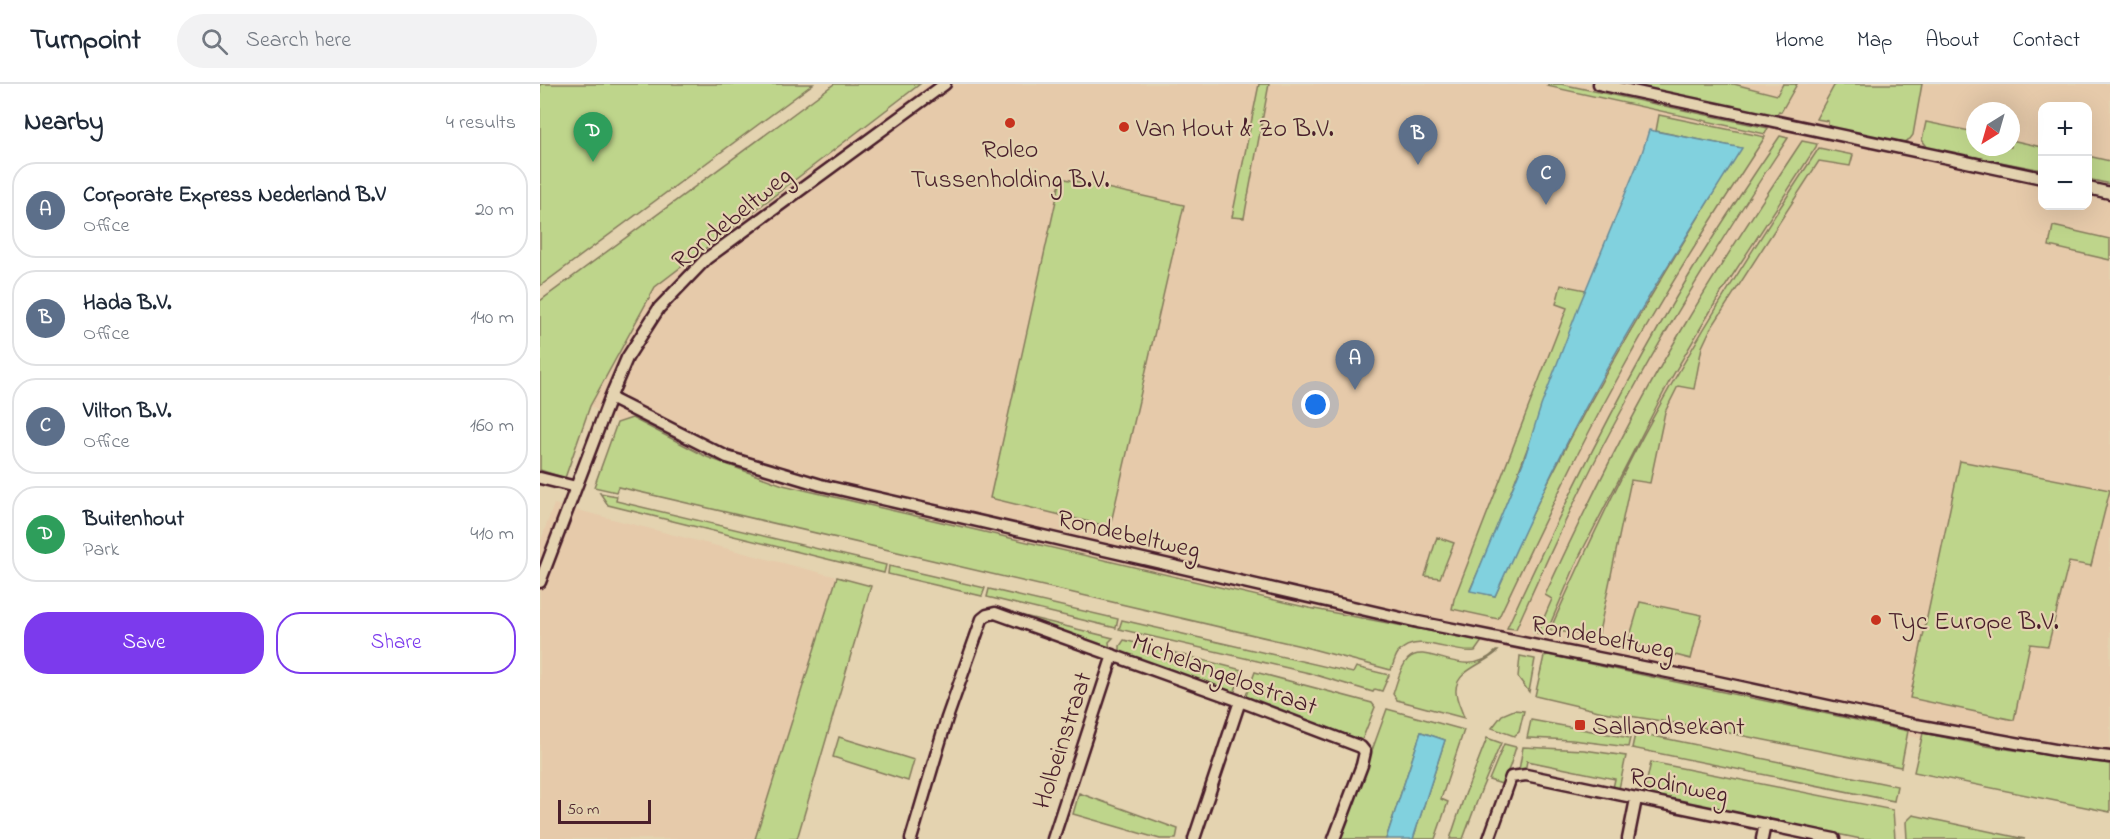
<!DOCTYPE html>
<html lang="en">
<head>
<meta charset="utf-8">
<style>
	body { margin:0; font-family:"Indie Flower",sans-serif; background:#f2f2f3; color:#1f2937 }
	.controls { position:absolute; right:18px; top:18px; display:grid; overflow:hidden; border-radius:12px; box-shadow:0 6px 24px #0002 }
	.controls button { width:54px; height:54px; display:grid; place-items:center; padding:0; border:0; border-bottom:2px solid #e0e1e3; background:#fff; color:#1f2937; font:30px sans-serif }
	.compass { position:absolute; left:1426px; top:18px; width:54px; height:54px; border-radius:50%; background:#fff; box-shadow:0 6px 24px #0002; rotate:217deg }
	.scale { position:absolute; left:18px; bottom:15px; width:93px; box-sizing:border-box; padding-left:6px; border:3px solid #4a1f2b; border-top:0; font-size:16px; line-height:21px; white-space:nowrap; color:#4a1f2b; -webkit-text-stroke:4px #e4d3b0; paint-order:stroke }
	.you { position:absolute; left:776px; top:321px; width:21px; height:21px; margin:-15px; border:4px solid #fff; border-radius:50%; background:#1a73e8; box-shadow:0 0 0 9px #1a73e833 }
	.badge { display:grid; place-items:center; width:39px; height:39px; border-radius:50%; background:#7c3aed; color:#fff; font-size:20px; font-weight:700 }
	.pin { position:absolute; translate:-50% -50px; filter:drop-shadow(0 2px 3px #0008) }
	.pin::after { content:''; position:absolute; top:32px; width:21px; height:18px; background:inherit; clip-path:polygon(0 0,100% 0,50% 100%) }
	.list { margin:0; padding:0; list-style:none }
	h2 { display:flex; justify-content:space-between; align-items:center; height:78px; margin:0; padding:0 24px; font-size:26px }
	h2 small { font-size:20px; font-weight:400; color:#747a83 }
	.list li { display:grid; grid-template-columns:39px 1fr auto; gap:18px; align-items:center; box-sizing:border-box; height:96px; margin:0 12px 12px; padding:0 12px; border:2px solid #e0e1e3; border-radius:24px }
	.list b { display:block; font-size:22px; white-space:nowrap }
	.list p { margin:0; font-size:20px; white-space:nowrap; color:#747a83 }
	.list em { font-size:20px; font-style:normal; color:#747a83 }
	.actions { display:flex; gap:12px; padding:18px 24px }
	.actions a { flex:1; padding:14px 0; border:2px solid #7c3aed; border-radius:24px; text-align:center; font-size:21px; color:#7c3aed }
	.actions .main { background:#7c3aed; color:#fff }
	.icon { flex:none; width:33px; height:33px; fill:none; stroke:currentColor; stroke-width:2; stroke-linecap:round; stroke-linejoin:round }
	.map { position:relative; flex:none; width:1570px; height:755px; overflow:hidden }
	header { display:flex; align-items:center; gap:36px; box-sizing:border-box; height:84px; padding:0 30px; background:#fff; border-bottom:2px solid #e0e1e3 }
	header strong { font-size:28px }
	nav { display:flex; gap:33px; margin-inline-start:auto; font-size:21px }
	.search { width:420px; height:54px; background:#f2f2f3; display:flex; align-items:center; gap:15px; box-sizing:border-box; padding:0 21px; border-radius:33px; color:#747a83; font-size:22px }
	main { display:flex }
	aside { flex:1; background:#fff }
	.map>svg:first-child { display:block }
	.built { fill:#e6caaa; fill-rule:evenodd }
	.green { fill:#bed58b; stroke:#847a5b; stroke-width:1.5 }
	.water { fill:#81d1de; stroke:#6b8a96; stroke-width:1.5 }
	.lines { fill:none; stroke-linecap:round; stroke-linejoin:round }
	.street-casing { stroke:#4a1f2b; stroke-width:15 }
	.street { stroke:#e4d3b0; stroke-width:10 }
	.poi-dot { fill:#c8321e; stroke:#e4d3b0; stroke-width:2 }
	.labels { text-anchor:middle; stroke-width:4.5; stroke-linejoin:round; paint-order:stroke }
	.poi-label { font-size:26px; fill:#4a1f2b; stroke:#e4d3b0; text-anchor:start }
	.street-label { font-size:26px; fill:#4a1f2b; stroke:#e4d3b0 }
</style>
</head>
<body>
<header>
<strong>Turnpoint</strong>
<div class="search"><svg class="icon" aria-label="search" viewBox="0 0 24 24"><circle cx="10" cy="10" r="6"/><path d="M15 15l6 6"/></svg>Search here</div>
<nav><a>Home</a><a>Map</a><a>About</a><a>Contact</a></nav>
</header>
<main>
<aside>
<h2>Nearby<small>4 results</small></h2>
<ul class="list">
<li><span class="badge" style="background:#5c6f8a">A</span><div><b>Corporate Express Nederland B.V</b><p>Office</p></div><em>20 m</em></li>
<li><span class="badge" style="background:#5c6f8a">B</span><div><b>Hada B.V.</b><p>Office</p></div><em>140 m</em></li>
<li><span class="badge" style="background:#5c6f8a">C</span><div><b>Vilton B.V.</b><p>Office</p></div><em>160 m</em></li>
<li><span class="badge" style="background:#2e9e5b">D</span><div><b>Buitenhout</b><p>Park</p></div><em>410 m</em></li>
</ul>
<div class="actions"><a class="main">Save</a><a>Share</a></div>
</aside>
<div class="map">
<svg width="1570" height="755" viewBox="0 0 1570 755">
	<rect width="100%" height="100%" fill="#e4d3b0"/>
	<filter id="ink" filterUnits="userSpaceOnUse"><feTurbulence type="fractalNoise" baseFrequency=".0167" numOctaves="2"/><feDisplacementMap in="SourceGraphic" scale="12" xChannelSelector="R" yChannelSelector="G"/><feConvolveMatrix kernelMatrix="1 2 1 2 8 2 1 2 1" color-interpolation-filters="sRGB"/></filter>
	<g filter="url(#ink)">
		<path class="built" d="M388 0H1570V683L1457 671 265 413 138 371 50 322 61 299 115 203 322 46ZM1502 22H1548V122H1502ZM1435 27H1471V63H1435Z
			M14 420 297 493 215 755H0V459Z"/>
		<path class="green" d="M0 0H273L0 202Z
			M294 0H380L115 203 50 322 25 394 0 386V217Z
			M719 0H729L704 134 692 133Z
			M1010 0H1021L1228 44 1225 50 1007 2Z
			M1083 0H1194L1237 11 1243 0H1257L1241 28 1239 27 1236 32Z
			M1295 0H1382L1373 51 1370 55 1362 59 1288 43V37L1276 35Z
			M1119 31 1225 53C1174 131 1124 209 1080 290 1036 370 997 452 958 535L912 525 914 515 1027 224 1016 220 1021 201 1046 206C1008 306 974 408 930 506L955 512C1022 354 1111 210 1201 64L1116 47Z
			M1386 38 1435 48V63H1471V56L1502 63V86L1388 64 1382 56Z
			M1240 52 1248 54C1187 146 1128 239 1076 337 1039 405 1007 475 976 545L967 544C1023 421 1083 300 1153 185 1181 140 1210 96 1240 52Z
			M1262 57 1277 60 1276 63 1181 209 1129 298 1039 473 1005 552 997 550 1012 515 1005 511C1048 418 1094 325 1147 237 1183 176 1223 116 1262 57Z
			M1279 64 1313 71 1310 82 1279 77 1170 246 1162 263 1154 305 1138 302 1125 328 1110 399 1091 396 1058 553 1010 546C1039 481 1069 416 1103 352 1156 253 1217 158 1279 64Z
			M1548 72 1570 77V100L1548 95Z
			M521 94 644 121 570 443 450 414Z
			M1513 142 1570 155V176L1509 162Z
			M92 334 167 373 243 401 769 524 942 557 935 567C912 571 876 546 858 569 855 573 853 581 851 586L761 562 78 403 76 408 54 403 77 339Z
			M1420 377 1570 406 1551 482 1529 478 1508 562 1490 560 1474 636 1370 614Z
			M60 409 77 412 76 417 346 481 344 489 68 421Z
			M897 453 914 459 900 494 885 492Z
			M349 482 445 504 442 512 348 490Z
			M297 493 331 502 257 755H215Z
			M449 505 578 535 576 544 447 513Z
			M1100 518 1162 531 1151 575 1088 559Z
			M456 525 573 554 569 558 570 566Z
			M582 536 813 589 816 583 849 591 842 607 835 605 833 608 769 589 579 545Z
			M584 556 702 586 694 610 580 569V562Z
			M956 567H958C947 579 916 586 916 606 915 614 922 626 924 634L857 616 853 610C857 599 860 583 868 575 887 556 924 599 956 567Z
			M1008 571 1368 647 1361 683 1154 642 1063 628 995 612 1004 572Z
			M980 572 995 575 989 608 978 593Z
			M715 588 832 619 835 623 822 656 705 614Z
			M847 625 924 646 901 715 908 718 895 755H873L905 656 881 648 846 755H800Z
			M974 626 984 627 979 648 974 652 952 644 962 631Z
			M991 636 1090 654 1088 663 1032 656 989 654H987Z
			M1060 641 1357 702 1354 717 1092 664 1095 650 1060 644Z
			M1383 649 1446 662 1570 680V728L1374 688Z
			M299 653 374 676 368 697 293 673Z
			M947 654 961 659 942 704 923 755H910L923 716Z
			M964 660 976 663 970 682 962 700 949 696Z
			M983 663 1044 666 1086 672 1079 705 1073 704 1075 695 987 677 985 687 979 686Z
			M1111 678 1353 726 1355 755H1321L1104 710Z
			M539 709 638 745 636 755H620L533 730Z
			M1373 731 1485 755H1367L1366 738Z"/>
		<path class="water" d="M1109 46 1202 64C1149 148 1095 231 1048 319 1014 381 984 448 955 512L930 507 984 376 1001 322 1039 222 1102 69Z
			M881 648 905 656 873 755H846Z"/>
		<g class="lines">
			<g class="street-casing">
				<path id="street" d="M405 0 166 175 119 224 87 274 70 314 187 373 281 401 878 538 1173 597 1376 641 1526 668 1570 673
					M1059 0 1502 94
					M1548 104 1570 109
					M0 394 36 403
					M0 498 70 314
					M371 755 407 634 442 535 447 531 455 529 700 617 821 663 825 668 822 681 794 755
					M513 755 573 571
					M654 755 700 617
					M949 755 971 693 986 691 1294 755
					M1088 755 1096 715
					M1222 755 1225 740"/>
			</g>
			<use href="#street" class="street"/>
		</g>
	</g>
	<g class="poi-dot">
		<circle cx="470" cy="39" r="6"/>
		<circle cx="584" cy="43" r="6"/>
		<circle cx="1336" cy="536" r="6"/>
		<rect x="1034" y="635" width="12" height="12" rx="3"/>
	</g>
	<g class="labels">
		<g class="poi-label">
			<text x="596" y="52">Van Hout &amp; Zo B.V.</text>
			<text x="470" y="73" text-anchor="middle">Roleo<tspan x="470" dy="30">Tussenholding B.V.</tspan></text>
			<text x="1348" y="545">Tyc Europe B.V.</text>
			<text x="1052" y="650">Sallandsekant</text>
		</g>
		<g class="street-label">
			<text transform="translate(191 133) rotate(-39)" y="9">Rondebeltweg</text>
			<text transform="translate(589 449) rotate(13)" y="9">Rondebeltweg</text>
			<text transform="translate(1063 552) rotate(11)" y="9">Rondebeltweg</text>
			<text transform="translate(685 589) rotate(20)" y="9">Michelangelostraat</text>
			<text transform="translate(521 656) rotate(-72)" y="9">Holbeinstraat</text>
			<text transform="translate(1139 700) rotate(11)" y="9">Rodinweg</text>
		</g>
	</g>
</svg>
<div class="controls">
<button>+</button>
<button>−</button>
</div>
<svg class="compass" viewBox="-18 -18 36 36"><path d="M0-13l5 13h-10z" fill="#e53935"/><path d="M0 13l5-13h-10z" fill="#747a83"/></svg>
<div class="scale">50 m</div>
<div class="you"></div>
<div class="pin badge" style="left:815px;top:306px;background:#5c6f8a">A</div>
<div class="pin badge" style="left:878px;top:81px;background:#5c6f8a">B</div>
<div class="pin badge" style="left:1006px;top:121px;background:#5c6f8a">C</div>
<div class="pin badge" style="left:53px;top:78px;background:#2e9e5b">D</div>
</div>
</main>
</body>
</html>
